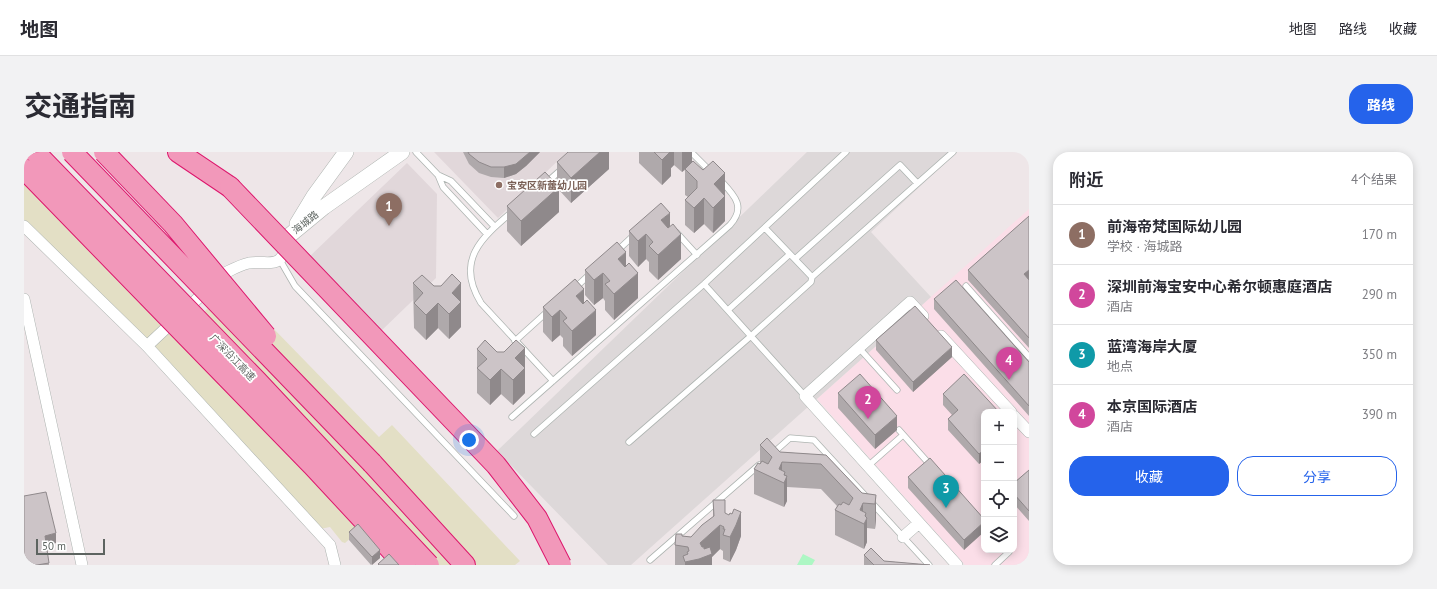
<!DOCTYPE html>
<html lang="zh">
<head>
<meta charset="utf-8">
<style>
	body { margin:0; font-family:"PT Sans","Noto Sans SC",sans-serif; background:#f2f2f3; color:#2b2b33 }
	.controls { position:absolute; right:12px; bottom:12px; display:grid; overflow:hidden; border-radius:8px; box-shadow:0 2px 10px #0003 }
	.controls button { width:36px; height:36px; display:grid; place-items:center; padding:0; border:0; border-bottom:1px solid #e1e1e2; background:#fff; color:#2b2b33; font:20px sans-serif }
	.scale { position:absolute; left:12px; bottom:10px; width:69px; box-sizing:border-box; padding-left:4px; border:2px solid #5d6460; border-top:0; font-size:11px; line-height:14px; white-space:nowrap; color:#5d6460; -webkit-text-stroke:3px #fff; paint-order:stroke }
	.you { position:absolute; left:445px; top:288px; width:14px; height:14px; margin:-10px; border:3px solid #fff; border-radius:50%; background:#1a73e8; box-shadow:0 0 0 6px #1a73e833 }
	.badge { display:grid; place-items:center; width:26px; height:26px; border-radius:50%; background:#2563eb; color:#fff; font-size:13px; font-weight:700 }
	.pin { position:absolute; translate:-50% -33px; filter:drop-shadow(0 1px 2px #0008) }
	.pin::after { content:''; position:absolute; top:21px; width:14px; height:12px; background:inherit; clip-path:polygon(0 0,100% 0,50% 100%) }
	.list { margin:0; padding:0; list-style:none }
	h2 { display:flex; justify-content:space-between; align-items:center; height:52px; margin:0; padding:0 16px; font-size:17px }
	h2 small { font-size:13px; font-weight:400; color:#7c7c81 }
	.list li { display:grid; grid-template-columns:26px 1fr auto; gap:12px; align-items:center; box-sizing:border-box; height:60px; padding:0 16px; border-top:1px solid #e1e1e2 }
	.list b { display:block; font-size:15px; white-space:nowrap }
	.list p { margin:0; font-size:13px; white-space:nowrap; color:#7c7c81 }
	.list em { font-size:13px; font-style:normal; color:#7c7c81 }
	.actions { display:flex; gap:8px; padding:12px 16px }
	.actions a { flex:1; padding:9px 0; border:1px solid #2563eb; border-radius:16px; text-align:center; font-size:14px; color:#2563eb }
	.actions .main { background:#2563eb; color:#fff }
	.icon { flex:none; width:22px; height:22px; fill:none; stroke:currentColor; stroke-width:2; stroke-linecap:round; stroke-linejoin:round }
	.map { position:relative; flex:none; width:1005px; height:413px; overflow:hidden; border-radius:16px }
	header { display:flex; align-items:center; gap:24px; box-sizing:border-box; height:56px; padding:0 20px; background:#fff; border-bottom:1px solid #e1e1e2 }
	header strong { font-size:19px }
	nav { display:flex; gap:22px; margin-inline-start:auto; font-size:14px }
	.intro { display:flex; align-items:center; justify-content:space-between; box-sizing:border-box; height:96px; padding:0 24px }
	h1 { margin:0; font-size:28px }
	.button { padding:10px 18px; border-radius:16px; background:#2563eb; color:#fff; font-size:14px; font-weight:700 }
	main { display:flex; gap:24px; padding:0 24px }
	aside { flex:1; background:#fff; border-radius:16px; box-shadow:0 2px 10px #0003 }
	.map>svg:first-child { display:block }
	.commercial { fill:#fbdee8; fill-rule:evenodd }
	.industrial { fill:#ddd8d9 }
	.education { fill:#e1d7da }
	.green { fill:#e3dfc5 }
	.water { fill:#adf7c4 }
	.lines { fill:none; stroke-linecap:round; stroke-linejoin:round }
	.lane-casing { stroke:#aeb4b1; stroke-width:7 }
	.street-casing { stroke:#aeb4b1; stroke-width:12 }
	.secondary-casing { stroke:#aeb4b0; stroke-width:16 }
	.highway-casing { stroke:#dd176d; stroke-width:22 }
	.lane { stroke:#fff; stroke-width:5.5 }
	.street { stroke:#fff; stroke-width:11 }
	.secondary { stroke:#fff; stroke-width:15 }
	.highway { stroke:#f298ba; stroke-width:20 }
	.highway-bridge-casing { stroke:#dd176d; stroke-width:22; stroke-linecap:butt }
	.highway-bridge { stroke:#f298ba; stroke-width:20 }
	.wall { fill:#afa9ab }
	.shaded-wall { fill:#8f898b }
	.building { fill:#ccc4c7; stroke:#8f898b }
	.education-dot { fill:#8d6e63; stroke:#fff; stroke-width:1.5 }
	.labels { text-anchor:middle; stroke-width:3.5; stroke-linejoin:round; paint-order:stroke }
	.education-label { font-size:10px; font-weight:bold; fill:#785e54; stroke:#fff; text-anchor:start }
	.street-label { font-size:10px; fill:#5d6460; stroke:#fff }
</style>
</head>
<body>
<header>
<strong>地图</strong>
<nav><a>地图</a><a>路线</a><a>收藏</a></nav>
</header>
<div class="intro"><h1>交通指南</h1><a class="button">路线</a></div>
<main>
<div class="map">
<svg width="1005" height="413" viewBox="0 0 1005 413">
	<rect width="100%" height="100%" fill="#eee6e8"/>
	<path class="commercial" d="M1005 57V413H941L793 247ZM960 260H990V398H960Z"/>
	<path class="industrial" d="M783 0H933L847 80 907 145 607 413H584L473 299Z"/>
	<path class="education" d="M410 0H543L474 66Z
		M383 11 413 42 412 126 356 180 284 106Z"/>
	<path class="green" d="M0 25 338 376 321 391 318 390 306 375 296 377 0 69Z
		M207 133 355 285 368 273 496 409 491 413H386L166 174Z"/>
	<path class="water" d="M779 402 791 408 788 413H773Z"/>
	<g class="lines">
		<g class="lane-casing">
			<path id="lane" d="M392 0 414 23 419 35 463 82
				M667 0 688 21
				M414 23 427 29 470 74
				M522 31 538 17
				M488 60C457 86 431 109 457 151L529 229
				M741 76 788 125
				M653 81 673 103
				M593 99 609 84
				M771 107 876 13 893 31
				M256 108 271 134 490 364
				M680 132 781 244
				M942 134 1005 205
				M551 136 567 121
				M704 158 766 102
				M491 189 523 160
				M835 196 873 238
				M488 265 706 73C722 55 711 44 697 29
				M875 278 908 315
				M510 282 680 132 822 0
				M605 290 727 184 787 130 788 125 929 0
				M748 302 766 286 790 288 905 413
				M844 314 879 283
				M626 408 735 313
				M971 413 985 400 982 398"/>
		</g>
		<g class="street-casing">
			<path id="street" d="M0 74 123 194 306 393 311 413
				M0 147 58 413
				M899 164 886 150 781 244 933 413
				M917 184 987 260
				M123 194 201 121C209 117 216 113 225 111 246 108 256 119 264 91
				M990 264 1005 280
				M879 385 895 371"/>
		</g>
		<g class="secondary-casing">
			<path id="secondary" d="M273 72 290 44 322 0
				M266 83 300 55 378 0"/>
		</g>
		<g class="highway-casing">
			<path id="highway" d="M154 0 206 35
				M348 311 441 413"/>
		</g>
		<use href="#lane" class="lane"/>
		<use href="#street" class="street"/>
		<use href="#secondary" class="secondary"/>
		<use href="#highway" class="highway"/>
		<g class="highway-bridge-casing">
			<path id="highway-bridge" d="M11 0 233 229 405 413
				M48 0 348 311
				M80 0 149 72 242 184
				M0 17 288 313 381 413
				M206 35 472 313 513 366 537 413"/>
		</g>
		<use href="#highway-bridge" class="highway-bridge"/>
	</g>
	<path class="wall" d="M439 0H516L502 14 492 22 480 26 467 25 455 21 445 12Z
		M585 0V17L547 51 535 38V60L497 94 483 79V54L533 33V10Z
		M615 0H668V10L679 18 701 21V69L689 81 680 72 670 81 661 73V48L664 45 661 43V18L658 20 650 13 647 16V24L638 33 615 11Z
		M1005 64V196L944 128V118Z
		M646 75 657 107 634 128 625 119V110L622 107 614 115 605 104V79Z
		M602 114 614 146 590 168 581 158V149L579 146 570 153 561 143V118Z
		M389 131 410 134H417L437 131V175L425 187 414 176 402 188 390 176Z
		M910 147 1005 210V264L910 157Z
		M560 151 572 183 548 204 539 194V186L536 183 528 190 519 180V155Z
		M852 188 928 205 889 240 852 198Z
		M501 196V241L489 253 477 242 466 253 453 241V197L473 200H480Z
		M814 241 873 278 851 297 814 256Z
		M919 242 960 260V308L955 312 924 278V267L928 263 919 253Z
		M736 293 756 300 802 303 838 341 852 343V367L851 377 843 376V390L840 397 811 383V358L813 354 797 337 763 335V349L760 355 730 342V317L736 312Z
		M1005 318V369L990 352V331Z
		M884 325 960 367 940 398 884 336Z
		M0 344 32 391 22 394 25 413H0Z
		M689 348 701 361 717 384 712 398 706 410 699 407V399L696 397 688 405V413H651V393L658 384 667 385 689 365Z
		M325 380 356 406 347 413 325 388Z
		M840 403 860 409 906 413H840Z"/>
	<path class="shaded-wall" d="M506 0H516L502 14 492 22 480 26V15Z
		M576 0H585V17L547 51V26Z
		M643 0H650V13L647 16V24L638 33V8Z
		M658 0H668V10L658 20Z
		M701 21V69L689 81 690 32Z
		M535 35V60L497 94V69Z
		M680 46V72L670 81V56Z
		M646 61V86L637 68Z
		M622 82V107L614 115V89Z
		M657 82V107L634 128V103Z
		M602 100V125L594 107Z
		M1005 118V128L1000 122Z
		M579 121V146L570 153V128Z
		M614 121V146L590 168V142Z
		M437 131V175L425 187V162L428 141Z
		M560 137V162L552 144Z
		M414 151V176L402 188V163Z
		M536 158V183L528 190V165Z
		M572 158V183L548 204V179Z
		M928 195V205L889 240V230Z
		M501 196V241L489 253V228L491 206Z
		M477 217V242L466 253V228Z
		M873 264V278L851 297V283Z
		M960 298V308L955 312V302Z
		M758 310V330L755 317Z
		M761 320V327L763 324V349L760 355V323Z
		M852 343V367L851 377V352Z
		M839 351V372L836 358Z
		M717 360V384L712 398 706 410V385Z
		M842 361V368L843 366V390L840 397V372L841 364Z
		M960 370V380L940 398V388Z
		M696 373V397L688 405V413H661V410L676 391Z
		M32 381V391L21 394V384Z
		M356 398V406L348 413V405Z"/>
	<path class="building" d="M444 0H506L492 12 480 15H467L455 10 445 2Z
		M544 0H576L547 26 533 10Z
		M630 0H646L638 8Z
		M669 9 679 18 689 9 701 21 690 32 701 44 689 56 680 46 670 56 661 48 673 36V29L661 17Z
		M521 20 535 35 497 69 483 54Z
		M637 51 646 61 637 68 644 76 649 72 657 82 634 103 625 94 629 90 622 82 614 89 605 79Z
		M1005 64V118L1000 122 1005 128V186L944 118Z
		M593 90 602 100 594 107 601 115 605 111 614 121 590 142 581 132 586 129 579 121 570 128 561 118Z
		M428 122 437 131 428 141 437 150 425 162 414 151 402 163 390 151 399 141 389 131 398 123 410 134H417Z
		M551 127 560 137 552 144 559 152 563 148 572 158 548 179 539 169 543 166 536 158 528 165 519 155Z
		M932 128 1005 210V254L910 147Z
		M891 154 928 195 889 230 852 188Z
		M461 188 473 200H480L492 188 501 196 491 206 501 216 489 228 477 217 466 228 453 216 463 207 453 197Z
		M836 222 873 264 851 283 814 241Z
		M940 222 975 260H960V298L955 302 924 267 934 258 919 242Z
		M743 286 756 300 802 303 838 341 852 343 851 352 839 351 836 358 842 361 841 364 843 366 840 372 811 358 815 352 817 353 819 350 825 353 829 346 797 312 758 310 755 317 761 320 760 323 763 324 760 331 730 317 734 311 736 312 738 309 744 312 748 305 736 293Z
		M906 306 960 367V370L940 388 884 325Z
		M1005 318V359L990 342V331Z
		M22 340 32 381 21 384 25 411 13 413H0V344Z
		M689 348H701V361L705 363 706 361 708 362 710 357 717 360 712 373 706 385 699 383 701 377H699L700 375 696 373 676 391 678 395H680V397L686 395 688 402 675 407 661 410 659 404 664 402 663 400 665 399 664 395 651 393 652 382H658V384L667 385 678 373 690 364Z
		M334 372 356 398 348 405 325 380Z
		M847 396 860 409 906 413H850L840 403Z
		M365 402 375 413H355L354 412Z"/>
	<circle class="education-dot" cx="475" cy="33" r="4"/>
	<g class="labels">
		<g class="education-label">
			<text x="483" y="37">宝安区新蕾幼儿园</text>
		</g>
		<g class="street-label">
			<text transform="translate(281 70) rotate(-39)" y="4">海城路</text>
			<text transform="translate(209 205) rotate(46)" y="4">广深沿江高速</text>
		</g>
	</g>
</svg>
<div class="controls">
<button>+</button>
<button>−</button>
<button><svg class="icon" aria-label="locate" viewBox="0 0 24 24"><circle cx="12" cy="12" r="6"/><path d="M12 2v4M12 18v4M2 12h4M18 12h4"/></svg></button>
<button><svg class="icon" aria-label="layers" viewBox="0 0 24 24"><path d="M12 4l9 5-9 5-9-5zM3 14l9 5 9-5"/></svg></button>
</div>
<div class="scale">50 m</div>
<div class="you"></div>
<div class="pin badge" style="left:365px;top:74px;background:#8d6e63">1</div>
<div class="pin badge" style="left:844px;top:267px;background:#d1479c">2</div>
<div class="pin badge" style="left:922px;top:356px;background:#0f9aa8">3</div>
<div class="pin badge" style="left:985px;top:228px;background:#d1479c">4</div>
</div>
<aside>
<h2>附近<small>4个结果</small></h2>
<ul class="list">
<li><span class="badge" style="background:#8d6e63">1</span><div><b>前海帝梵国际幼儿园</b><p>学校 · 海城路</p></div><em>170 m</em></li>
<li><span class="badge" style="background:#d1479c">2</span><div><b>深圳前海宝安中心希尔顿惠庭酒店</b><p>酒店</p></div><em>290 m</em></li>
<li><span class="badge" style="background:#0f9aa8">3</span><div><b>蓝湾海岸大厦</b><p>地点</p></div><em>350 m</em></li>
<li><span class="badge" style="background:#d1479c">4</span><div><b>本京国际酒店</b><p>酒店</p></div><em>390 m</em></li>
</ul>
<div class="actions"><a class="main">收藏</a><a>分享</a></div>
</aside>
</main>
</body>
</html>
